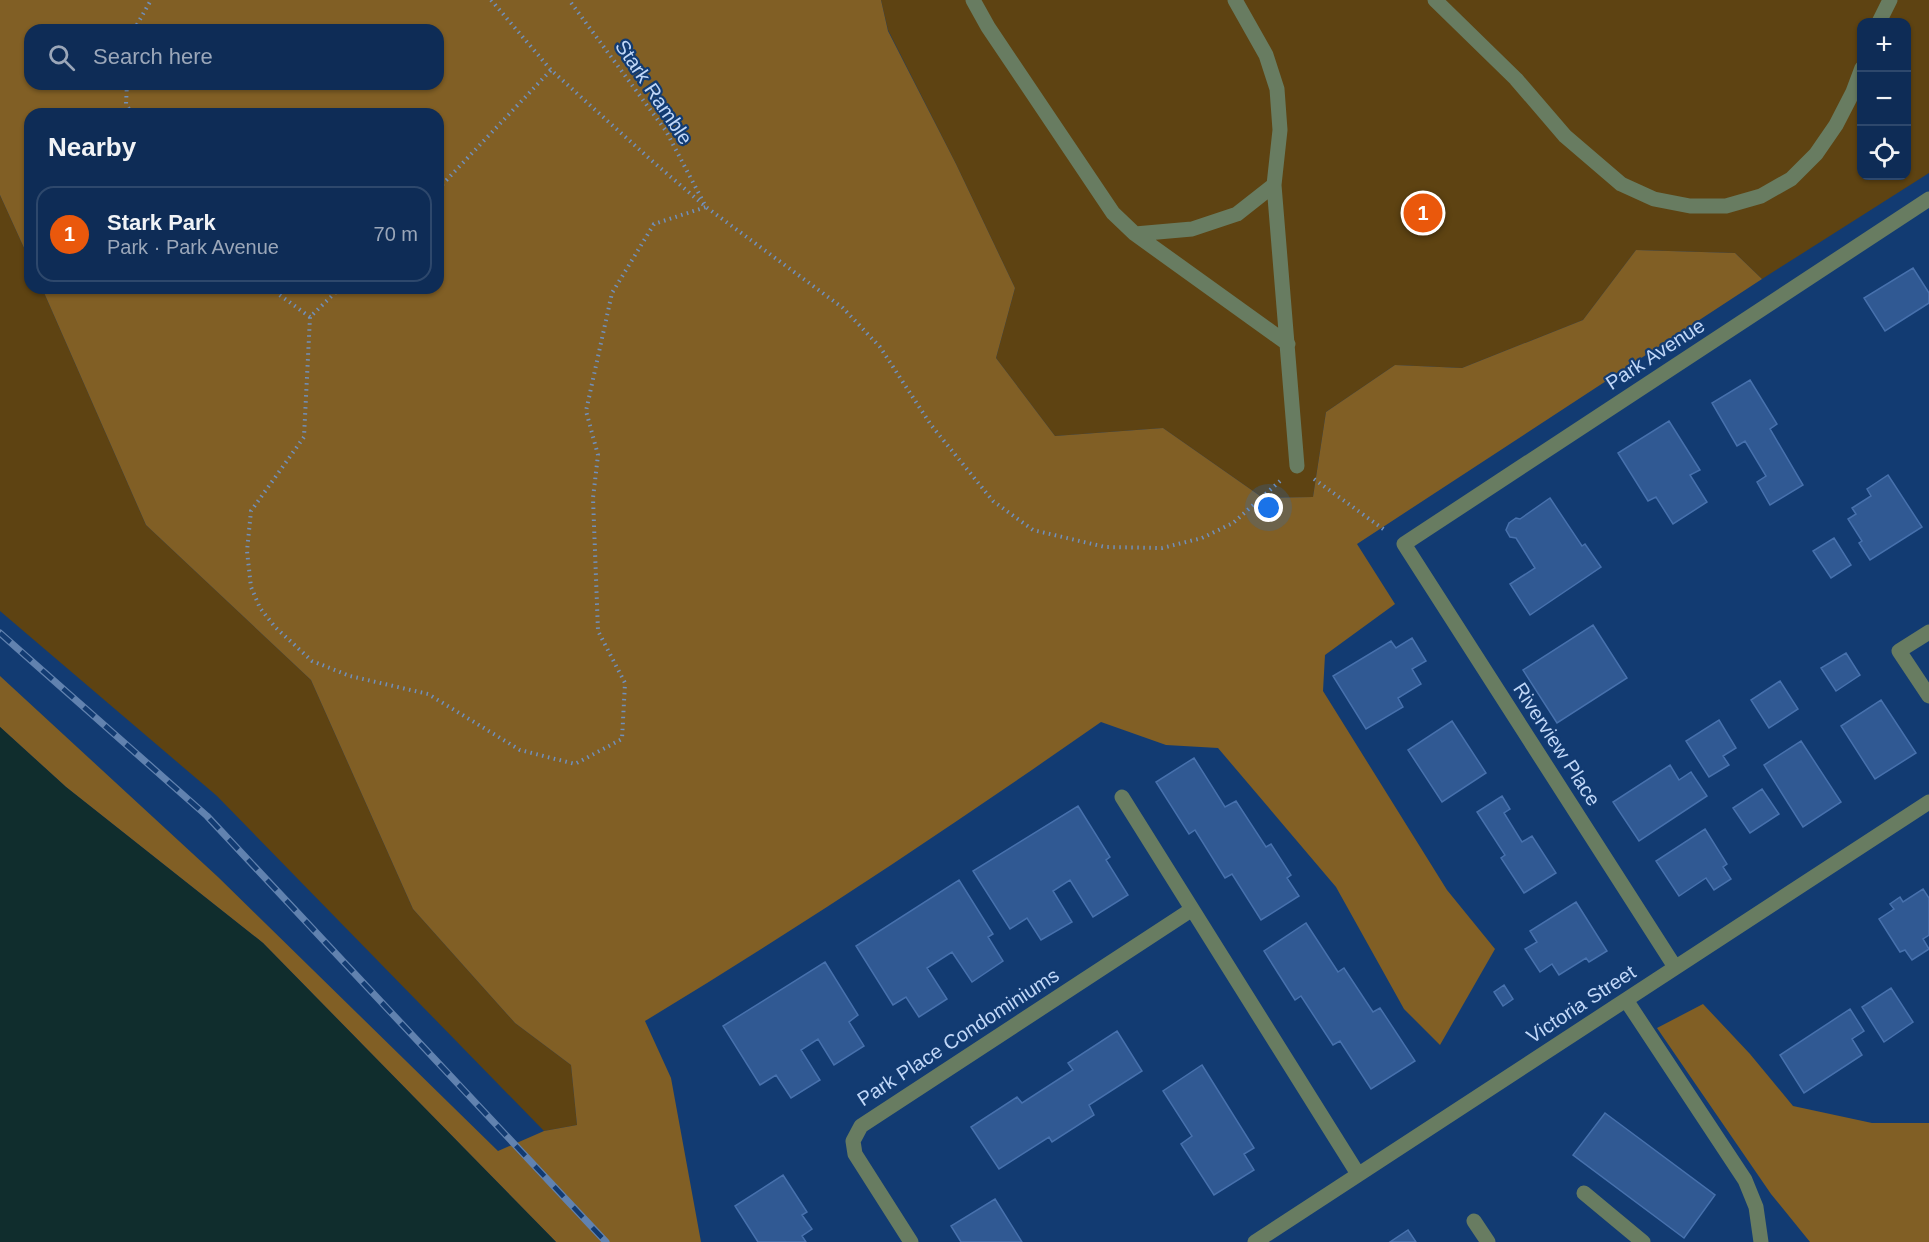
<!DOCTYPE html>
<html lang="en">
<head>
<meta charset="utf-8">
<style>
	body { margin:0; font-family:Helvetica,sans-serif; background:#17345c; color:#f1f3f6 }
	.controls { position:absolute; right:18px; top:18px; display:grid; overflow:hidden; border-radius:12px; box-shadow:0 2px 4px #0004 }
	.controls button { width:54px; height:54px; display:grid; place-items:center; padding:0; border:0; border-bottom:2px solid #2e486c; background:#0e2c56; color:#f1f3f6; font:30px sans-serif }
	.you { position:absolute; left:1269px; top:508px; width:21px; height:21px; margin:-15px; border:4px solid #fff; border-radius:50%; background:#1a73e8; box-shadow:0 0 0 9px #1a73e833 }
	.badge { display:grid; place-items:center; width:39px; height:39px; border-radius:50%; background:#ea580c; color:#fff; font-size:20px; font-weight:700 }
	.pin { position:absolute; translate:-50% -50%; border:3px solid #fff; box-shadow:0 2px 6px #0006 }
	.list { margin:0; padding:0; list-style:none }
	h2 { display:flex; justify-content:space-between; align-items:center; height:78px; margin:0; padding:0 24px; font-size:26px }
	h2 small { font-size:20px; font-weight:400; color:#9ba7b9 }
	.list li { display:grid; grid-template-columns:39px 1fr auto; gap:18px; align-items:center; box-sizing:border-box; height:96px; margin:0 12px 12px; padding:0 12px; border:2px solid #2e486c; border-radius:18px }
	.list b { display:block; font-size:22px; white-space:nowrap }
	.list p { margin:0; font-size:20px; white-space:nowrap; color:#9ba7b9 }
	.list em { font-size:20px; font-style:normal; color:#9ba7b9 }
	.icon { flex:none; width:33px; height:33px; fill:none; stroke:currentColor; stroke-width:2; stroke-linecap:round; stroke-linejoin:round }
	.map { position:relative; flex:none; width:1929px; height:1242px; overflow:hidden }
	.search { position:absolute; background:#0e2c56; box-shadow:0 2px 4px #0004; left:24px; top:24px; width:420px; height:66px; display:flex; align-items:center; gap:15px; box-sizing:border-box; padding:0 21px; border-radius:18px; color:#9ba7b9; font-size:22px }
	.panel { position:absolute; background:#0e2c56; box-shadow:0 2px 4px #0004; left:24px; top:108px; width:420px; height:186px; border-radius:18px }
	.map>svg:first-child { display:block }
	.green { fill:#5e4312; fill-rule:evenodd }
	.forest { fill:#815f25; fill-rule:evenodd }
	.water { fill:#102d2d }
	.building { fill:#305993; stroke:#4771ad; stroke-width:1.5 }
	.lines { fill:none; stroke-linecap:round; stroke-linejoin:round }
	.path { stroke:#7190bb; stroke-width:4; stroke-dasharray:1.5 4.5; stroke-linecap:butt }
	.minor { stroke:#687c61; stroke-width:15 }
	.rail-casing { stroke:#6182af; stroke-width:7 }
	.rail { stroke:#123b72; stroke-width:4.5; stroke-dasharray:14; stroke-linecap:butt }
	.labels { text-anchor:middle; stroke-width:4.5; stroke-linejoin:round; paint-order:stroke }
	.street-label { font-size:20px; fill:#c0d7f8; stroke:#123b72 }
</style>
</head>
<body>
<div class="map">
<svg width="1929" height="1242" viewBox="0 0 1929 1242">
	<rect width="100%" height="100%" fill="#123b72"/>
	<path class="green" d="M881 0H1929V173L1762 279 1735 253 1636 250 1583 320 1462 368 1395 365 1326 412 1313 497 1263 498 1163 428 1055 436 996 358 1015 288 956 164 888 30ZM1862 22H1906V176H1862Z
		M0 195 30 261V288H42L146 525 311 680 413 909 515 1023 571 1065 577 1125 544 1131 217 796 0 611Z"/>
	<path class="forest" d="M0 0H881L888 31 956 164 1015 288 996 358 1055 436 1163 428 1263 498 1313 497 1326 412 1395 365 1462 368 1583 320 1636 250 1735 253 1762 279 1357 544 1395 604 1325 655 1323 691 1447 890 1495 949 1440 1045 1404 1009 1336 887 1218 748 1166 745 1101 722C952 826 800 927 645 1021L671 1078 701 1242H556L263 943 66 787 0 727V676L218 877 498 1151 544 1131 577 1125 571 1065 515 1023 413 909 311 680 146 525 42 288H438V114H30V261L0 195ZM30 30H438V84H30Z
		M1703 1004 1750 1054 1793 1106 1872 1123H1929V1242H1810L1771 1194 1657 1028Z"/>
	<path class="water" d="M0 727 66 787 263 943 556 1242H0Z"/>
	<path class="building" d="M1913 268 1929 293V303L1885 331 1864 298Z
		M1750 380 1777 424 1770 429 1803 485 1770 505 1757 482 1766 476 1745 441 1737 446 1712 403Z
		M1669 421 1700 470 1690 475 1707 502 1673 524 1656 497 1648 501 1618 453Z
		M1888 475 1922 527 1870 560 1859 543 1862 541 1848 519 1856 514 1852 508 1871 496 1867 489Z
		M1550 498 1582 546 1585 544 1601 567 1530 615 1510 584 1535 568 1516 538 1510 537 1506 530 1509 523 1516 518 1520 519Z
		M1834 538 1851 565 1831 578 1813 551Z
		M1593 625 1627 678 1557 723 1523 670Z
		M1412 638 1426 661 1412 669 1421 684 1398 698 1403 707 1366 729 1333 676 1391 641 1396 648Z
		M1846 653 1860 675 1836 691 1821 668Z
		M1780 681 1798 709 1769 728 1751 700Z
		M1881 700 1916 753 1875 779 1841 726Z
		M1719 720 1736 748 1723 756 1729 765 1709 777 1686 741Z
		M1452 721 1486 773 1442 802 1408 750Z
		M1801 741 1841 802 1803 827 1764 765Z
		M1194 758 1225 807 1236 801 1266 847 1271 844 1291 875 1287 878 1299 896 1261 920 1232 874 1225 878 1195 830 1189 834 1156 782Z
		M1670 765 1679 780 1691 772 1707 796 1639 841 1613 802Z
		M1762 789 1779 814 1750 833 1733 808Z
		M1502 796 1510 809 1504 813 1522 842 1532 836 1556 873 1524 893 1501 858 1505 855 1477 812Z
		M1078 806 1110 857 1106 860 1128 895 1093 917 1070 880 1053 891 1072 922 1041 940 1027 918 1010 929 973 871Z
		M1705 829 1727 864 1723 867 1731 879 1714 890 1706 878 1679 896 1656 861Z
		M959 880 993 934 988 937 1003 961 972 982 952 952 927 968 947 999 919 1017 906 997 893 1005 856 946Z
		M1923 889 1929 898V935L1923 939 1929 949 1912 960 1905 950 1900 952 1879 919 1894 909 1890 904 1900 897 1903 902Z
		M1576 902 1607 951 1589 962 1586 958 1559 975 1552 964 1540 972 1525 949 1537 942 1530 931Z
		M1306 923 1338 972 1344 968 1373 1012 1380 1008 1415 1061 1371 1089 1340 1041 1333 1045 1301 996 1295 1000 1264 951Z
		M825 962 858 1015 849 1022 864 1046 834 1065 818 1039 801 1050 820 1080 791 1098 776 1075 760 1085 723 1026Z
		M1504 985 1513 999 1503 1006 1494 992Z
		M1891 988 1913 1022 1884 1042 1862 1007Z
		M1850 1009 1864 1031 1852 1039 1862 1055 1804 1093 1780 1055Z
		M1117 1031 1142 1071 1089 1105 1094 1115 1052 1142 1049 1137 999 1169 971 1127 1017 1097 1022 1103 1073 1070 1068 1063Z
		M1202 1065 1254 1148 1244 1154 1254 1170 1214 1195 1181 1144 1192 1136 1163 1091Z
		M1605 1113 1715 1195 1684 1238 1573 1155Z
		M783 1175 807 1212 802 1215 812 1229 802 1236 806 1242H758L735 1206Z
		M995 1199 1022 1242H961L951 1226Z
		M1408 1230 1416 1242H1390Z"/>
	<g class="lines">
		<path class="path" d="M491 0 551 70 651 160 706 207 843 308 880 347 931 425 993 501 1033 530 1105 547 1162 548 1202 538 1233 523 1280 481
			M134 30 151 0
			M127 84 126 104 132 114
			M438 189 551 70
			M270 288 310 317
			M340 288 310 317 304 437 251 511 247 551 251 587 260 608 275 627 312 661 350 676 428 694 520 750 575 764 622 739 625 683 598 631 593 498 598 455 586 411 612 293 654 224 706 207 666 131 569 0
			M1314 479 1386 531"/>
		<path class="minor" d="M973 0 988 27 1113 213 1135 234 1288 344
			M1235 0 1266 55 1277 89 1280 130 1274 185 1297 466
			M1435 0 1516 79 1565 136 1621 184 1654 199 1690 206H1726L1761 196 1791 179 1816 154 1836 125 1853 92 1862 68
			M1879 22 1890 0
			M1135 234 1192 229 1237 214 1274 185
			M1929 632 1899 651 1929 696
			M1122 797 1358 1174
			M1675 967 1404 544 1929 199
			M1626 1000 1745 1180 1756 1207 1761 1242
			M1584 1193 1643 1242
			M1474 1221 1488 1242
			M911 1242 855 1154 853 1141 861 1126 1191 910
			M1255 1242 1929 802"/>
		<g class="rail-casing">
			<path id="rail" d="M0 633 207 816 606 1242"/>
		</g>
		<use href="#rail" class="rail"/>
	</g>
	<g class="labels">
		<g class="street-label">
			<text transform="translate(654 92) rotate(56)" y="7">Stark Ramble</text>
			<text transform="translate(1655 354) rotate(-33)" y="7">Park Avenue</text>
			<text transform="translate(1557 744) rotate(57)" y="7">Riverview Place</text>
			<text transform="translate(1581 1004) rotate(-33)" y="7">Victoria Street</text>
			<text transform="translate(958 1037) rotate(-33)" y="7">Park Place Condominiums</text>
		</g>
	</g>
</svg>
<div class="controls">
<button>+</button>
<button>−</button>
<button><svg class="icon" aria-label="locate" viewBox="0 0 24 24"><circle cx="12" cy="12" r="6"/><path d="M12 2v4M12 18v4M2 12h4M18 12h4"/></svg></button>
</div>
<div class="you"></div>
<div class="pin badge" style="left:1423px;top:213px">1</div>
<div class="search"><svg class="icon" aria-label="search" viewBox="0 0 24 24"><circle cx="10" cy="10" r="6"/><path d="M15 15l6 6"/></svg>Search here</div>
<section class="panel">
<h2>Nearby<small></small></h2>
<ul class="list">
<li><span class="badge">1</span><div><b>Stark Park</b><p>Park · Park Avenue</p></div><em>70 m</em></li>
</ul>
</section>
</div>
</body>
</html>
